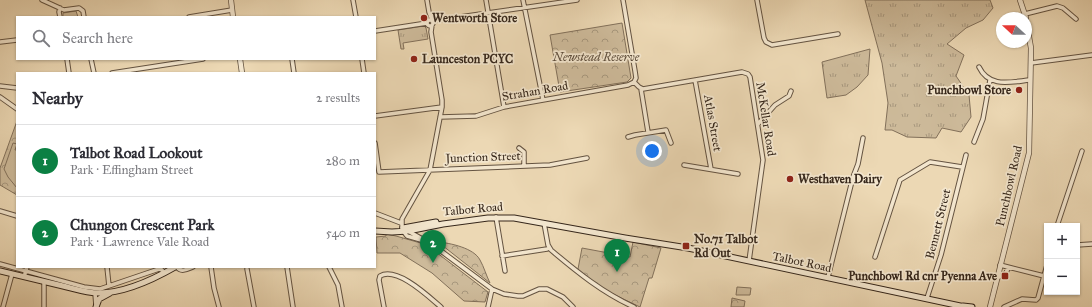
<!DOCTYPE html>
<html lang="en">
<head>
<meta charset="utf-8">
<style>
	body { margin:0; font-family:"IM FELL Great Primer",serif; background:#f7f7f7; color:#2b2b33 }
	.controls { position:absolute; right:12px; bottom:12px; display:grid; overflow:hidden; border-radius:0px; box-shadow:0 1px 3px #0004 }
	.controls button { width:36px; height:36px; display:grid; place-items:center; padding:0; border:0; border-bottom:1px solid #e1e1e2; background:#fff; color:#2b2b33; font:20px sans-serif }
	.compass { position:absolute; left:996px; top:12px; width:36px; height:36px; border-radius:50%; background:#fff; box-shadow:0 1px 3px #0004; rotate:291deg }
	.you { position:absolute; left:652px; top:151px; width:14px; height:14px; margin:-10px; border:3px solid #fff; border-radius:50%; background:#1a73e8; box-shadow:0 0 0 6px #1a73e833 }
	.badge { display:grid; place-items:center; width:26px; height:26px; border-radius:50%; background:#0b8043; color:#fff; font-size:13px; font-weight:700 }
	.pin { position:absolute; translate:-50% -33px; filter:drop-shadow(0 1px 2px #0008) }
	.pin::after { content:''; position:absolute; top:21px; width:14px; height:12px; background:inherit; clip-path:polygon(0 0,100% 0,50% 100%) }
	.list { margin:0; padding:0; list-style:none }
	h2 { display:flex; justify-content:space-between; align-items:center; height:52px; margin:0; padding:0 16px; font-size:17px }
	h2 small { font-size:13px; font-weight:400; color:#7c7c81 }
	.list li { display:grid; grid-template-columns:26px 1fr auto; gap:12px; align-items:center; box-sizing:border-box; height:72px; padding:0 16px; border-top:1px solid #e1e1e2 }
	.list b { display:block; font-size:15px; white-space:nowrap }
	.list p { margin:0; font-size:13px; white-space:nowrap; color:#7c7c81 }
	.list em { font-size:13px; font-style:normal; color:#7c7c81 }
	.icon { flex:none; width:22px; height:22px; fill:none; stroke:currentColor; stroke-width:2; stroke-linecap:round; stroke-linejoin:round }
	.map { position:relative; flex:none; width:1092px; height:307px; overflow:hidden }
	.search { position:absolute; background:#fff; box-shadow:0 1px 3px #0004; left:16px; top:16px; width:360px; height:44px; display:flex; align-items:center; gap:10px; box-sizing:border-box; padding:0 14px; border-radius:0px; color:#7c7c81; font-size:15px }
	.panel { position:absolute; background:#fff; box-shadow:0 1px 3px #0004; left:16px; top:72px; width:360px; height:196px; border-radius:0px }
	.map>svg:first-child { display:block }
	.grass { fill:url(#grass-tufts); stroke:#82705a }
	.forest { fill:url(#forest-crowns); stroke:#82705a }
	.garden { fill:#cdba9a; stroke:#82705a }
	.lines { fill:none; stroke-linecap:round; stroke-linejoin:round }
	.minor-casing { stroke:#645341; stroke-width:5.5 }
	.tertiary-casing { stroke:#645341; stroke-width:6 }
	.secondary-casing { stroke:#36271b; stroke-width:7 }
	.minor { stroke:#f3e6ce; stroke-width:3.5 }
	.tertiary { stroke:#f3e6ce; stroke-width:4.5 }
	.secondary { stroke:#f3e6ce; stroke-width:5 }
	.poi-dot { fill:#8f2418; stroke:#f3e6ce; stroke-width:1.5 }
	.labels { text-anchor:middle; stroke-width:3.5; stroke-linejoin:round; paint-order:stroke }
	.poi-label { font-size:12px; font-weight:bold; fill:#36271b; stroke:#f3e6ce; text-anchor:start }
	.park-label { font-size:12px; font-style:italic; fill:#5c4c3b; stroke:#f3e6ce }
	.street-label { font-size:12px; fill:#36271b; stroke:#f3e6ce }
</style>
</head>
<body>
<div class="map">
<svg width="1092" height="307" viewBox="0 0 1092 307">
	<defs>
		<pattern id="grass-tufts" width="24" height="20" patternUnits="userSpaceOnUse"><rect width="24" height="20" fill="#cdba9a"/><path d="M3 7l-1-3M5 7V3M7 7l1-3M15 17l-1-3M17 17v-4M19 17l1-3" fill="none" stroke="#a7977d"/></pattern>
		<pattern id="forest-crowns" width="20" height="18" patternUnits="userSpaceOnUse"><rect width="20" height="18" fill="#cdba9a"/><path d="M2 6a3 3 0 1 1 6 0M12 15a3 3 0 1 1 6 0" fill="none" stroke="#a7977d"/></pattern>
	</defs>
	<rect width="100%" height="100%" fill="#ecd8b4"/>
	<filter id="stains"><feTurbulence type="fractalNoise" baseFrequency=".005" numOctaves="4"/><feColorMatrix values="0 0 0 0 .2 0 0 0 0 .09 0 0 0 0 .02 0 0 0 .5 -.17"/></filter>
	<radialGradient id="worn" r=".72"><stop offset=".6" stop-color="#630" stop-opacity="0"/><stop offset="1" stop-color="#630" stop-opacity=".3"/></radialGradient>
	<path class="grass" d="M865 0H990L993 8 983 20 966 28 947 44 964 55 956 76 969 95 971 117 961 132 942 128 936 138 907 137 892 130H885L888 103 882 63Z
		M424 26 426 28 428 39 403 43 404 49H401L398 30Z
		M870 49 868 75 857 87 846 95 827 98 822 62Z"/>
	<path class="forest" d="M622 23 631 78 627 82 560 92 550 35Z
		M17 121V195L0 185V168Z
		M386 234 396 236 424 244 432 249 488 292 485 302 464 301 432 273 400 253H377L376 237 386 236Z
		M438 242C450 243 474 248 480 260 484 267 486 275 490 283Z
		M633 242 661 248 652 278H649L640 307C621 298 592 285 578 269L582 248 630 257Z
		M732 298 745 301 744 307H731Z"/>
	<path class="garden" d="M76 11 78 17H63V13Z
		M13 143 17 144 15 150H17V188L8 177 4 169Z
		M737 287 751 288 750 295H736Z"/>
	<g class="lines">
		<g class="minor-casing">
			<path id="minor" d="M42 0 64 10 79 8 83 11 84 17
				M353 0 356 17
				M427 0 429 12 432 20
				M486 0 504 107
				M523 0 543 100
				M623 0 635 71 636 78 634 82
				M757 0 764 38 766 42 772 45 838 34
				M1025 14 1057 6 1063 8 1076 19
				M60 17 59 12 60 8
				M189 17 232 10
				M427 23a3 3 0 1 1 6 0a3 3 0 1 1-6 0Z
				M432 21 577 0
				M375 31 427 23
				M0 42 17 40
				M67 59 69 73
				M91 59 94 73
				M292 59 294 73
				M362 59 364 73
				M1031 63 1092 55
				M979 67C989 88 1010 82 1030 80
				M112 73 203 59
				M695 80 711 169
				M634 82 639 87 643 89 742 72 748 74 750 77 763 160 749 261
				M0 86 17 88
				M641 89 648 132
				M0 97 17 109
				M375 116 442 107
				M440 117 476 116 504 107 628 85 634 82
				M758 124 775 105 789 96 791 91
				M628 137 635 135 666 130 671 143
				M974 142 983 119 990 80
				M375 143 379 172 550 165 587 158
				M519 148 524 152V166
				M684 165 738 174
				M0 211 17 216
				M375 213 401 223
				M496 217 505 271
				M544 223 548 245 551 250C577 272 603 293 634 307
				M1057 226 1082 151
				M402 228V219L430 170 442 107V100L431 32 432 25
				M403 231 407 236 421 240
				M408 231 433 245 492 289 504 294 518 296H523L539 289H547L563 297 573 307
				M1077 245 1092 244
				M502 256 547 249 549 248
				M875 257 900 180 930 162 962 167
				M0 264 84 287 100 289 159 269 162 270 164 273
				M1000 265 1044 276
				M107 267 109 286
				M177 267C181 273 188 269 193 267
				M211 267 214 288 219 307
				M287 267 293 307
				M329 267 338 285 342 307
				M247 269 254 307
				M24 277 27 267
				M828 277 853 177 858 164 863 138
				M997 278 1006 273 1008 268
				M44 282V307
				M95 293 96 306
				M927 298 941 255 966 155
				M3 307 12 274
				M384 307 379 280 380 276C397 266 429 297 441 307
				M488 307 492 289
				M1004 307 1022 299 1036 300 1038 298 1047 265"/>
		</g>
		<g class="tertiary-casing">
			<path id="tertiary" d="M231 0 233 17
				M1020 0 1026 18
				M240 59 242 73
				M990 307 1029 153 1031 48 1026 20"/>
		</g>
		<g class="secondary-casing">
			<path id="secondary" d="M403 228 436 222
				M375 231 392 232 408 231 443 224 488 218H514L625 238 688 248 965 307
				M0 271C21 276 42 281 63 286 75 289 87 293 99 293 124 293 154 279 175 267
				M963 306 972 307
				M96 307 99 299 110 293"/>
		</g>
		<use href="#minor" class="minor"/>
		<use href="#tertiary" class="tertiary"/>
		<use href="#secondary" class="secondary"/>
	</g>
	<g class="poi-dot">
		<circle cx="424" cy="18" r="4"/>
		<circle cx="414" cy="59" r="4"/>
		<circle cx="1019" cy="90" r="4"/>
		<circle cx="790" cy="179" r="4"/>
		<rect x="682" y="242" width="8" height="8" rx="2"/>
		<rect x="1001" y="272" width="8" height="8" rx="2"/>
	</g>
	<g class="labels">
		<g class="poi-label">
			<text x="432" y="22">Wentworth Store</text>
			<text x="422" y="63">Launceston PCYC</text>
			<text x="1011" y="94" text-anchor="end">Punchbowl Store</text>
			<text x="798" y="183">Westhaven Dairy</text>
			<text x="694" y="243">No.71 Talbot<tspan x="694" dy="14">Rd Out</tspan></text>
			<text x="997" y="280" text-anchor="end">Punchbowl Rd cnr Pyenna Ave</text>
		</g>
		<g class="park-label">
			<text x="596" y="61">Newstead Reserve</text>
		</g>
		<g class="street-label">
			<text transform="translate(535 91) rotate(-10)" y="4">Strahan Road</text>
			<text transform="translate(766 119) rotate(81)" y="4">McKellar Road</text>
			<text transform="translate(713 123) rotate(80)" y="4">Atlas Street</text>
			<text transform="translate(483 157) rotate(-2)" y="4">Junction Street</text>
			<text transform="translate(1009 186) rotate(-77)" y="4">Punchbowl Road</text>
			<text transform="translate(473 209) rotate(-5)" y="4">Talbot Road</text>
			<text transform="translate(938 224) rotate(-76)" y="4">Bennett Street</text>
			<text transform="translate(802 262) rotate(12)" y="4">Talbot Road</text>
		</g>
	</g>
	<rect width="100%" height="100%" filter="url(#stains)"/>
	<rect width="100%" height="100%" fill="url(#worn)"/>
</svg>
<div class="controls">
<button>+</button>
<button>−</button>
</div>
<svg class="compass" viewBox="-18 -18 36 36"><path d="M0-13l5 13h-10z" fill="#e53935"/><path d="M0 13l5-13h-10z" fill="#7c7c81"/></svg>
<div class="you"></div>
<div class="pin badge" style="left:617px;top:272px">1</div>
<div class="pin badge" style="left:433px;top:263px">2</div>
<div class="search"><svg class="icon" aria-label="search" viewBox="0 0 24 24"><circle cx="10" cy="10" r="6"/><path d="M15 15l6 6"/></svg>Search here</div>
<section class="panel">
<h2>Nearby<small>2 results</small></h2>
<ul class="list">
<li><span class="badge">1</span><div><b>Talbot Road Lookout</b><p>Park · Effingham Street</p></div><em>280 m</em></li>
<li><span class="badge">2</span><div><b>Chungon Crescent Park</b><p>Park · Lawrence Vale Road</p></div><em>540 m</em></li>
</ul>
</section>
</div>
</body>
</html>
